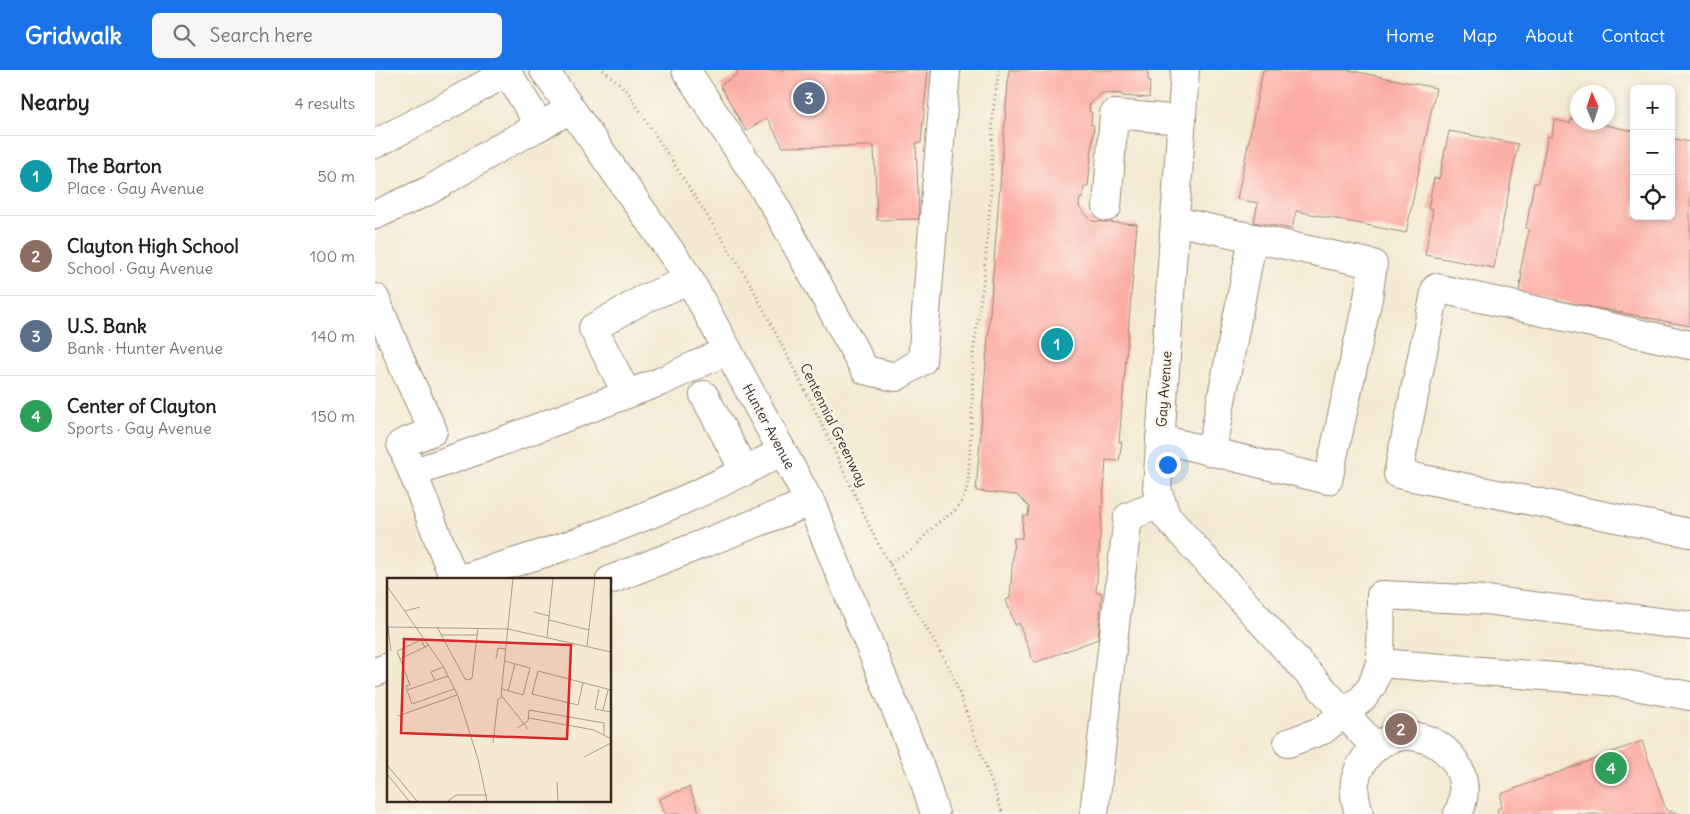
<!DOCTYPE html>
<html lang="en">
<head>
<meta charset="utf-8">
<style>
	body { margin:0; font-family:Delius,sans-serif; background:#f6f6f6; color:#202124 }
	.controls { position:absolute; right:15px; top:15px; display:grid; overflow:hidden; border-radius:8px; box-shadow:0 2px 8px #0003 }
	.controls button { width:45px; height:45px; display:grid; place-items:center; padding:0; border:0; border-bottom:1px solid #e0e0e0; background:#fff; color:#202124; font:25px sans-serif }
	.compass { position:absolute; left:1195px; top:15px; width:45px; height:45px; border-radius:50%; background:#fff; box-shadow:0 2px 8px #0003; rotate:358deg }
	.you { position:absolute; left:792px; top:394px; width:18px; height:18px; margin:-12px; border:4px solid #fff; border-radius:50%; background:#1a73e8; box-shadow:0 0 0 8px #1a73e833 }
	.badge { display:grid; place-items:center; width:32px; height:32px; border-radius:50%; background:#1a73e8; color:#fff; font-size:16px; font-weight:700 }
	.pin { position:absolute; translate:-50% -50%; border:2px solid #fff; box-shadow:0 1px 5px #0006 }
	.list { margin:0; padding:0; list-style:none }
	h2 { display:flex; justify-content:space-between; align-items:center; height:65px; margin:0; padding:0 20px; font-size:21px }
	h2 small { font-size:16px; font-weight:400; color:#757577 }
	.list li { display:grid; grid-template-columns:32px 1fr auto; gap:15px; align-items:center; box-sizing:border-box; height:80px; padding:0 20px; border-top:1px solid #e0e0e0 }
	.list b { display:block; font-size:19px; white-space:nowrap }
	.list p { margin:0; font-size:16px; white-space:nowrap; color:#757577 }
	.list em { font-size:16px; font-style:normal; color:#757577 }
	.icon { flex:none; width:28px; height:28px; fill:none; stroke:currentColor; stroke-width:2; stroke-linecap:round; stroke-linejoin:round }
	.map { position:relative; flex:none; width:1315px; height:744px; overflow:hidden }
	header { display:flex; align-items:center; gap:30px; box-sizing:border-box; height:70px; padding:0 25px; background:#1a73e8; color:#fff }
	header strong { font-size:24px }
	nav { display:flex; gap:28px; margin-inline-start:auto; font-size:18px }
	.search { width:350px; height:45px; background:#f6f6f6; display:flex; align-items:center; gap:12px; box-sizing:border-box; padding:0 18px; border-radius:8px; color:#757577; font-size:19px }
	main { display:flex }
	aside { flex:1; background:#fff }
	.map>svg:first-child { display:block }
	.building { fill:#fcaca4 }
	.lines { fill:none; stroke-linecap:round; stroke-linejoin:round }
	.minor-casing { stroke:#988a78; stroke-width:30 }
	.path { stroke:#988a78; stroke-width:3; stroke-dasharray:1 4; stroke-linecap:butt }
	.minor { stroke:#fff; stroke-width:28 }
	.labels { text-anchor:middle; stroke-width:4; stroke-linejoin:round; paint-order:stroke }
	.street-label { font-size:14px; fill:#3b2a1e; stroke:#fbf7ec }
	.inset-road { fill:none; stroke:#aa9d8b; stroke-width:1 }
	.view { fill:#d62828; fill-opacity:0.15; stroke:#d62828; stroke-width:2.5 }
	.inset-edge { fill:none; stroke:#3b2a1e; stroke-width:2.5 }
</style>
</head>
<body>
<header>
<strong>Gridwalk</strong>
<div class="search"><svg class="icon" aria-label="search" viewBox="0 0 24 24"><circle cx="10" cy="10" r="6"/><path d="M15 15l6 6"/></svg>Search here</div>
<nav><a>Home</a><a>Map</a><a>About</a><a>Contact</a></nav>
</header>
<main>
<aside>
<h2>Nearby<small>4 results</small></h2>
<ul class="list">
<li><span class="badge" style="background:#0f9aa8">1</span><div><b>The Barton</b><p>Place · Gay Avenue</p></div><em>50 m</em></li>
<li><span class="badge" style="background:#8d6e63">2</span><div><b>Clayton High School</b><p>School · Gay Avenue</p></div><em>100 m</em></li>
<li><span class="badge" style="background:#5c6f8a">3</span><div><b>U.S. Bank</b><p>Bank · Hunter Avenue</p></div><em>140 m</em></li>
<li><span class="badge" style="background:#2e9e5b">4</span><div><b>Center of Clayton</b><p>Sports · Gay Avenue</p></div><em>150 m</em></li>
</ul>
</aside>
<div class="map">
<svg width="1315" height="744" viewBox="0 0 1315 744">
	<rect width="100%" height="100%" fill="#fbf7ec"/>
	<filter id="ink" filterUnits="userSpaceOnUse"><feTurbulence type="fractalNoise" baseFrequency=".02" numOctaves="2"/><feDisplacementMap in="SourceGraphic" scale="10" xChannelSelector="R" yChannelSelector="G"/><feConvolveMatrix kernelMatrix="1 2 1 2 8 2 1 2 1" color-interpolation-filters="sRGB"/></filter>
	<filter id="wash" filterUnits="userSpaceOnUse"><feTurbulence type="fractalNoise" baseFrequency=".0096" numOctaves="4" result="noise"/><feDisplacementMap in="SourceGraphic" scale="20" xChannelSelector="R" yChannelSelector="G"/><feGaussianBlur stdDeviation="1.12" result="paint"/><feColorMatrix in="noise" values="0 0 0 0 0 0 0 0 0 0 0 0 0 0 0 0 0 1.4 0 .05"/><feComposite in="paint" operator="in"/></filter>
	<g filter="url(#wash)">
		<rect width="100%" height="100%" fill="#f4ead3"/>
		<g id="blocks">
			<path class="building" d="M361 0H553L546 73H541L544 149 502 150 499 76 408 77 392 48 371 61 345 15 363 4Z
				M634 0H773V10L775 11 774 28 747 26V24L727 23 715 34 714 42H717L716 55H719L713 117H709L708 128H705L704 137 717 151 762 154 744 372H747L744 391 731 390 721 522 727 523 723 569 659 593 644 553 640 555 631 530 635 528 639 468H647L648 446H653L654 437 642 425 601 421Z
				M888 0H973L1061 18 1031 163 921 141 917 159 879 152 883 133 862 129Z
				M1196 49 1202 50V52H1215L1259 61V146H1296V68L1315 72V256L1144 223 1147 203 1145 202 1154 159 1151 158 1159 113H1163L1173 66 1177 67 1179 50 1195 53Z
				M1074 61 1143 74 1119 198 1050 185 1058 140 1053 139 1059 108 1064 109Z
				M1267 671 1291 740 1306 744H1123L1122 739 1126 737V724Z
				M314 717 325 744H290L284 729Z"/>
		</g>
	</g>
	<g filter="url(#ink)">
		<use href="#blocks" fill-opacity="0" stroke="#988a78" stroke-width="1"/>
		<g class="lines">
			<g class="minor-casing">
				<g id="minor">
					<path id="s1" d="M169 0 312 205 438 438 547 703 560 744"/>
					<path d="M311 0 400 136 490 300 521 307 547 291 571 0"/>
					<path d="M810 0 782 419 791 446 1000 677"/>
					<path d="M0 74 70 37 132 2 165 56 196 39"/>
					<path d="M732 137 739 44 807 50"/>
					<path d="M0 145 55 120 127 76 165 56"/>
					<path d="M0 228 29 298 58 361 26 374 38 403"/>
					<path d="M1315 275 1061 218 1023 404 1315 463"/>
					<path d="M252 324 218 258 267 230 314 210"/>
					<path d="M329 325 370 402"/>
					<path d="M785 369 953 410 993 228 998 194 800 151"/>
					<path d="M836 382 878 168"/>
					<path d="M79 509 38 403 109 378 287 311 353 280"/>
					<path d="M86 509C129 495 174 483 216 467 282 443 346 415 407 381"/>
					<path d="M235 510 435 432"/>
					<path d="M1005 593 1232 611 1315 626"/>
					<path d="M0 602 14 597"/>
					<path d="M913 673 948 660 988 628 997 616 1005 593 1006 525 1111 530 1315 556"/>
					<path d="M719 744 736 588 753 447 787 433"/>
					<path d="M984 744C977 720 977 706 992 686 1032 637 1110 686 1083 744"/>
				</g>
			</g>
			<path class="path" d="M228 0 245 14 254 24 374 211 443 346 501 470 576 601 628 744
				M514 493 537 480 561 454 578 442 585 434 590 425 593 413 597 342 598 283 609 206 616 121 618 41 624 0"/>
			<use href="#minor" class="minor"/>
		</g>
	</g>
	<g class="labels">
		<g class="street-label">
			<text transform="translate(789 319) rotate(-86)" y="5">Gay Avenue</text>
			<text transform="translate(459 355) rotate(64)" y="5">Centennial Greenway</text>
			<text dy="5" stroke="none"><textPath href="#s1" startOffset="422">Hunter Avenue</textPath></text>
		</g>
	</g>
	<g transform="translate(12 508)">
		<rect width="224" height="224" fill="#f4ead3"/>
		<path class="inset-road" d="M126 0 114 117 141 151M0 8 56 88 71 118 91 181 100 223M18 33 33 29M147 34 162 38M162 42 202 52M0 49 121 51 224 74M1 49 4 73M50 49 78 101 82 102 85 100 91 50M54 57H90M160 59 166 0M200 68 208 0M13 81 38 69M109 81 111 70 119 71M61 98 20 112 25 126 67 111M48 103 44 94 56 89M196 105 191 127 145 116 151 93 224 112M115 111 136 117 143 90 118 83M212 111 208 131 224 134M20 112 19 108 23 107 10 73 34 62 38 69 42 67M121 113 128 86M216 132 221 112M11 138 70 117M142 140 207 152 224 161M130 150 141 143 142 132 217 145V157M106 165 111 121 115 119M197 179 224 165M0 187 30 223M0 196 22 223M170 204 171 223M61 223 69 217H100"/>
		<path class="view" d="M17 61 184 67 180 161 14 155Z"/>
		<rect width="224" height="224" class="inset-edge"/>
	</g>
</svg>
<div class="controls">
<button>+</button>
<button>−</button>
<button><svg class="icon" aria-label="locate" viewBox="0 0 24 24"><circle cx="12" cy="12" r="6"/><path d="M12 2v4M12 18v4M2 12h4M18 12h4"/></svg></button>
</div>
<svg class="compass" viewBox="-18 -18 36 36"><path d="M0-13l5 13h-10z" fill="#e53935"/><path d="M0 13l5-13h-10z" fill="#757577"/></svg>
<div class="you"></div>
<div class="pin badge" style="left:682px;top:274px;background:#0f9aa8">1</div>
<div class="pin badge" style="left:1026px;top:659px;background:#8d6e63">2</div>
<div class="pin badge" style="left:434px;top:28px;background:#5c6f8a">3</div>
<div class="pin badge" style="left:1236px;top:698px;background:#2e9e5b">4</div>
</div>
</main>
</body>
</html>
